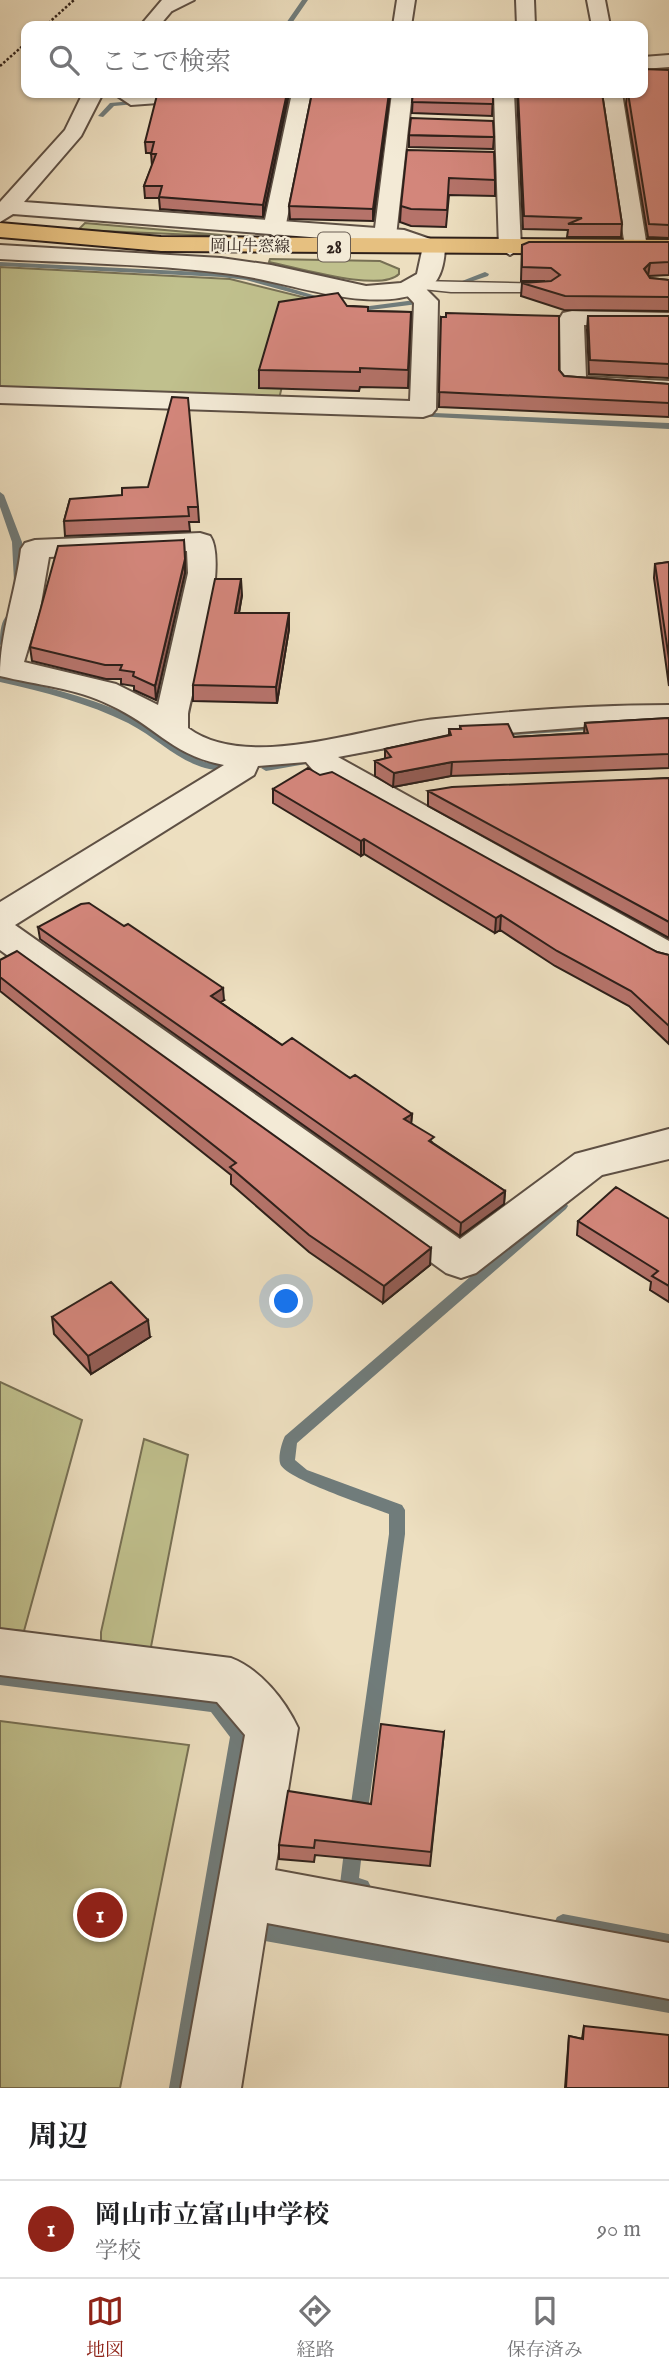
<!DOCTYPE html>
<html lang="ja">
<head>
<meta charset="utf-8">
<style>
	body { margin:0; font-family:"IM FELL English","Noto Serif JP",serif; background:#f6f6f6; color:#202124 }
	.you { position:absolute; left:287px; top:1302px; width:24px; height:24px; margin:-18px; border:5px solid #fff; border-radius:50%; background:#1a73e8; box-shadow:0 0 0 10px #1a73e833 }
	.badge { display:grid; place-items:center; width:46px; height:46px; border-radius:50%; background:#8f2418; color:#fff; font-size:23px; font-weight:700 }
	.pin { position:absolute; translate:-50% -50%; border:4px solid #fff; box-shadow:0 2px 7px #0006 }
	.list { margin:0; padding:0; list-style:none }
	h2 { display:flex; justify-content:space-between; align-items:center; height:91px; margin:0; padding:0 28px; font-size:30px }
	h2 small { font-size:23px; font-weight:400; color:#757577 }
	.list li { display:grid; grid-template-columns:46px 1fr auto; gap:21px; align-items:center; box-sizing:border-box; height:98px; padding:0 28px; border-top:2px solid #e0e0e0 }
	.list b { display:block; font-size:26px; white-space:nowrap }
	.list p { margin:0; font-size:23px; white-space:nowrap; color:#757577 }
	.list em { font-size:23px; font-style:normal; color:#757577 }
	.icon { flex:none; width:38px; height:38px; fill:none; stroke:currentColor; stroke-width:2; stroke-linecap:round; stroke-linejoin:round }
	.map { position:relative; flex:none; width:669px; height:2088px; overflow:hidden }
	.search { position:absolute; background:#fff; box-shadow:0 2px 5px #0004; left:21px; right:21px; top:21px; height:77px; display:flex; align-items:center; gap:18px; box-sizing:border-box; padding:0 24px; border-radius:14px; color:#757577; font-size:26px }
	.sheet { height:189px; background:#fff }
	nav { display:flex; justify-content:space-around; align-items:center; box-sizing:border-box; height:98px; border-top:2px solid #e0e0e0; background:#fff; font-size:19px; color:#757577 }
	nav a { display:grid; justify-items:center; gap:4px }
	nav .on { color:#8f2418 }
	.map>svg:first-child { display:block }
	.green { fill:#c0c08d; stroke:#777054; stroke-width:2 }
	.lines { fill:none; stroke-linecap:round; stroke-linejoin:round }
	.stream { fill:#707c7b; fill-rule:evenodd }
	.service-casing { stroke:#5e5044; stroke-width:3 }
	.minor-casing { stroke:#5e5044; stroke-width:4 }
	.tertiary-casing { stroke:#5e5044; stroke-width:4 }
	.primary-casing { stroke:#2e201a; stroke-width:4 }
	.path { stroke:#2e201a; stroke-width:2.5; stroke-dasharray:2.5 2; stroke-linecap:butt }
	.service { fill:#f3ead6; fill-rule:evenodd }
	.minor { fill:#f3ead6; fill-rule:evenodd }
	.tertiary { fill:#f3ead6; fill-rule:evenodd }
	.primary { fill:#e6c080; fill-rule:evenodd }
	.wall { fill:#b5736a; stroke:#2e201a; stroke-width:2 }
	.shaded-wall { fill:#945e56; stroke:#2e201a; stroke-width:2 }
	.building { fill:#d3867b; stroke:#2e201a; stroke-width:2 }
	.labels { text-anchor:middle; stroke-width:5; stroke-linejoin:round; paint-order:stroke }
	.far-street-label { font-size:16px; fill:#2e201a; stroke:#f3ead6 }
	.shield { fill:#f3ead6; stroke:#695d52; stroke-width:2 }
	.shield-label { font-size:18px; font-weight:bold; fill:#2e201a }
</style>
</head>
<body>
<div class="map">
<svg width="669" height="2088" viewBox="0 0 669 2088">
	<rect width="100%" height="100%" fill="#eddfc0"/>
	<filter id="stains"><feTurbulence type="fractalNoise" baseFrequency=".00286" numOctaves="4"/><feColorMatrix values="0 0 0 0 .2 0 0 0 0 .09 0 0 0 0 .02 0 0 0 .5 -.17"/></filter>
	<radialGradient id="worn" r=".72"><stop offset=".6" stop-color="#630" stop-opacity="0"/><stop offset="1" stop-color="#630" stop-opacity=".3"/></radialGradient>
	<path class="green" d="M85 223 244 237 78 230Z
		M270 259 380 261 399 269V274C381 293 296 267 269 262Z
		M0 267 230 279 355 310 298 318 279 399 0 390Z
		M0 1382 82 1420 24 1631 0 1629Z
		M144 1439 188 1455 150 1652 101 1647V1632Z
		M0 1721 189 1745 120 2088H0Z"/>
	<g class="lines">
		<path class="stream" d="M302 0H308L290 26H284Z
			M144 100 146 103 114 106 103 117 98 116 110 103Z
			M0 262 221 273 249 276 333 301 329 303 246 280 221 277 0 266Z
			M485 272 489 274 488 276 461 285 457 283Z
			M415 300H418V304L362 311 349 307 353 305 362 307Z
			M411 412 669 423V429L414 416H411Z
			M0 492 4 495 22 542 24 582 19 585 14 582 12 542 0 507Z
			M10 613 15 616 5 642 0 645C0 634 0 619 10 613Z
			M0 676C46 687 93 697 136 719 158 731 176 750 200 760 209 764 218 764 227 766L228 768 223 771C182 768 163 741 128 723 88 703 44 692 0 682Z
			M599 724 603 725V729L502 736 497 733 502 730Z
			M393 743 398 746 397 748 266 771 261 768 266 765Z
			M561 1201 566 1203 568 1206 566 1209 297 1443 295 1460 307 1470 402 1505 405 1510V1534L367 1818 364 1824 358 1826 352 1824 349 1818 389 1534V1514C372 1507 282 1478 280 1463 278 1456 282 1442 285 1436L556 1203Z
			M0 1671 216 1697 222 1700 245 1730 247 1735 187 2088H169L230 1737 211 1712 0 1685Z
			M354 1835 360 1837 363 1843 359 1878 368 1881 371 1887 368 1893 362 1896 343 1890 340 1884 345 1843 348 1837Z
			M563 1914 669 1934V1952L563 1932 557 1929 554 1923 557 1917Z
			M265 1923 669 1995V2013L265 1941 259 1938 256 1932 259 1926Z"/>
		<g class="service-casing">
			<path id="service" d="M418 281 550 284 557 288 550 292H451L413 288 411 285Z"/>
		</g>
		<g class="minor-casing">
			<path id="minor" d="M168 0H194L172 11H160L157 7Z
				M397 0H415L411 26H393Z
				M516 0H534L535 26H517Z
				M587 0H605L610 26H592Z
				M669 55V67L643 69V57Z
				M113 93H223L213 99 131 105Z
				M292 93H312L285 229 274 236 263 229Z
				M392 93H412L396 236 385 243 374 236Z
				M494 93H514L521 248 510 255 499 248Z
				M602 93H622L647 247 636 254 625 247Z
				M412 281 420 283 438 301 436 409 432 414 423 417 0 403V387L410 401 414 303 400 288 404 283Z
				M572 311 669 313V327L584 325 586 377 669 381V397L565 389 561 384 560 318 563 313Z
				M200 533 210 536C229 563 195 678 188 714V728C249 773 367 726 436 719 513 711 591 705 669 705V725H607L433 739 338 757 669 941V969L656 965 318 776 306 762 258 766 254 775 15 925 460 1239 575 1154 669 1129V1159L602 1175 476 1273 461 1278 446 1273 0 950V902L224 765C171 755 155 725 110 705 76 688 37 685 0 676 0 632 16 592 21 549L25 543 35 540ZM187 551 188 573 158 705 116 684 24 662 40 609 49 557Z
				M0 1629 231 1658C260 1669 285 1700 298 1728L275 1870 669 1943V1999L267 1923 241 2088H181L245 1735 217 1702 0 1675Z"/>
		</g>
		<g class="tertiary-casing">
			<path id="tertiary" d="M162 0H181L159 26H140Z
				M83 93H103L81 136 24 202 404 230 442 243 445 248C444 266 440 285 422 292 364 315 284 279 223 273 149 264 74 263 0 259V245L221 258 271 265 366 286 401 283 417 274 422 251 401 244 13 214 0 222V202L65 130Z"/>
		</g>
		<g class="primary-casing">
			<path id="primary" d="M0 223 161 237 669 240V254L161 251 0 237Z"/>
		</g>
		<path class="path" d="M45 26 74 0
			M0 66 26 43"/>
		<use href="#service" class="service"/>
		<use href="#minor" class="minor"/>
		<use href="#tertiary" class="tertiary"/>
		<use href="#primary" class="primary"/>
	</g>
	<path class="wall" d="M669 70V238L648 237 626 104 627 93H643Z
		M223 93H288V98L263 217 160 209 159 198H145L144 186 152 166 151 153H146L145 142Z
		M312 93H390L373 221 290 219 289 206Z
		M413 93H493L492 116 412 113Z
		M517 93H602L622 224 621 237H567L568 230 523 229Z
		M409 135 494 137 493 149 409 147Z
		M494 152 495 180V196L449 195 446 227 411 226 400 222 401 206Z
		M669 242V275L649 276 650 278 669 280V311L564 310 521 296 522 283 545 281H521L522 245Z
		M347 306 368 307V311L411 312 408 388 360 387 359 391 259 388V370Z
		M588 316H669V378L589 374 587 330Z
		M441 317 559 370 564 376 669 384V417L439 407Z
		M70 499 198 507 199 522H189L190 531 65 536 64 521Z
		M184 540 185 573 156 700 134 690V686L121 684V679H106L32 661 30 647Z
		M669 562V686L654 578 655 564Z
		M242 595 239 613H289V629L277 703 193 701V685Z
		M669 718V768L451 776 393 787 375 776V761L385 759V749L449 735V729H460V726L514 737 584 733 585 723Z
		M669 778V938L428 806V791Z
		M273 789 657 952 669 955V1044L629 1006 555 966 500 930 495 933 364 854 361 856 273 803Z
		M38 927 224 1000 220 1002 282 1045 350 1078 412 1114 411 1123 433 1143 505 1191 504 1204 460 1236 40 939Z
		M0 960 430 1265 383 1303 309 1252 231 1184V1175L0 991Z
		M669 1219V1302L650 1290 651 1282 577 1235 578 1221Z
		M52 1317 150 1337 91 1374 54 1334Z
		M444 1732 430 1866 315 1855 314 1862 279 1859V1845L371 1804Z
		M584 2026 669 2088H565L569 2036 582 2039Z"/>
	<path class="shaded-wall" d="M287 93H288V98L263 217V205Z
		M389 93H390L373 221V209Z
		M650 263 648 276 644 269Z
		M185 559V573L156 700 155 686Z
		M241 579 242 595 236 629 235 613Z
		M289 613V629L277 703 276 687Z
		M452 762 451 776 393 787 394 773Z
		M364 839V854L361 856V841Z
		M501 915 500 930 495 933 496 918Z
		M223 988 224 1000 212 1008 211 996Z
		M412 1114 411 1126 404 1119Z
		M505 1191 504 1204 460 1236 461 1223Z
		M431 1248 430 1265 383 1303 384 1286Z
		M148 1320 150 1337 91 1374 88 1356Z"/>
	<path class="building" d="M643 69 669 70V225L649 224 628 93H643Z
		M223 93H287L263 205 159 197 162 186H144L156 154H151L154 142H145L157 95Z
		M312 93H389L373 209 289 206Z
		M413 93H493V104L412 102Z
		M518 93H602L622 224H568L582 218 524 216Z
		M411 118 493 121 494 137 409 135Z
		M407 150 494 152 495 180 449 178 447 210 411 209 401 206Z
		M529 242H669V262L650 263 644 269 650 278 669 280V297L565 296 522 283 551 281 560 275 551 268 522 267V245Z
		M338 293 347 306 368 307V311L411 312 408 370 360 368V372L259 370 279 302Z
		M446 313 559 316V370L564 376 669 384V403L439 392 441 317H446Z
		M588 316H669V364L590 360Z
		M172 397 188 398 198 507H188L189 516 64 521 70 499 122 495V488L148 487Z
		M184 540 185 559 155 686 133 676 134 672 120 670 122 665H105L30 647 58 546Z
		M669 562V659L655 564Z
		M215 579H241L235 613H289L276 687 193 685Z
		M669 718V754L452 762 394 773 375 761 391 757 385 749 451 735 449 729H461L460 726 508 724 514 737 588 733 585 723Z
		M308 768 320 775 332 772 657 952 669 955V1026L631 991 557 951 501 915 496 918 364 839 361 841 273 789Z
		M669 778V922L428 791 452 787Z
		M89 903 124 926 128 924 223 988 211 996 282 1045 292 1038 350 1078 355 1075 412 1114 404 1119 434 1137 429 1141 505 1191 461 1223 38 927 81 904Z
		M17 951 431 1248 384 1286 309 1235 230 1167 236 1163 0 977V960Z
		M616 1187 669 1219V1286L652 1276 658 1271 578 1221Z
		M111 1282 148 1320 88 1356 52 1317Z
		M381 1724 444 1732 431 1852 315 1840 314 1848 279 1845 288 1791 371 1804Z
		M584 2026 669 2035V2088H566L569 2036 583 2039Z"/>
	<g class="labels">
		<g class="far-street-label">
			<text transform="translate(250 245) rotate(1)" y="6">岡山牛窓線</text>
		</g>
		<rect class="shield" x="318" y="232.5" width="32" height="29" rx="5"/>
		<g class="shield-label">
			<text x="334" y="253">28</text>
		</g>
	</g>
	<rect width="100%" height="100%" filter="url(#stains)"/>
	<rect width="100%" height="100%" fill="url(#worn)"/>
</svg>
<div class="you"></div>
<div class="pin badge" style="left:100px;top:1915px">1</div>
<div class="search"><svg class="icon" aria-label="search" viewBox="0 0 24 24"><circle cx="10" cy="10" r="6"/><path d="M15 15l6 6"/></svg>ここで検索</div>
</div>
<section class="sheet">
<h2>周辺<small></small></h2>
<ul class="list">
<li><span class="badge">1</span><div><b>岡山市立富山中学校</b><p>学校</p></div><em>90 m</em></li>
</ul>
</section>
<nav>
<a class="on"><svg class="icon" aria-label="map" viewBox="0 0 24 24"><path d="M3 6l6-2 6 2 6-2v14l-6 2-6-2-6 2zM9 4v14M15 6v14"/></svg>地図</a>
<a><svg class="icon" aria-label="directions" viewBox="0 0 24 24"><path d="M12 3l9 9-9 9-9-9zM9 14v-3h6M13 9l2 2-2 2"/></svg>経路</a>
<a><svg class="icon" aria-label="saved" viewBox="0 0 24 24"><path d="M7 4h10v16l-5-4-5 4z"/></svg>保存済み</a>
</nav>
</body>
</html>
